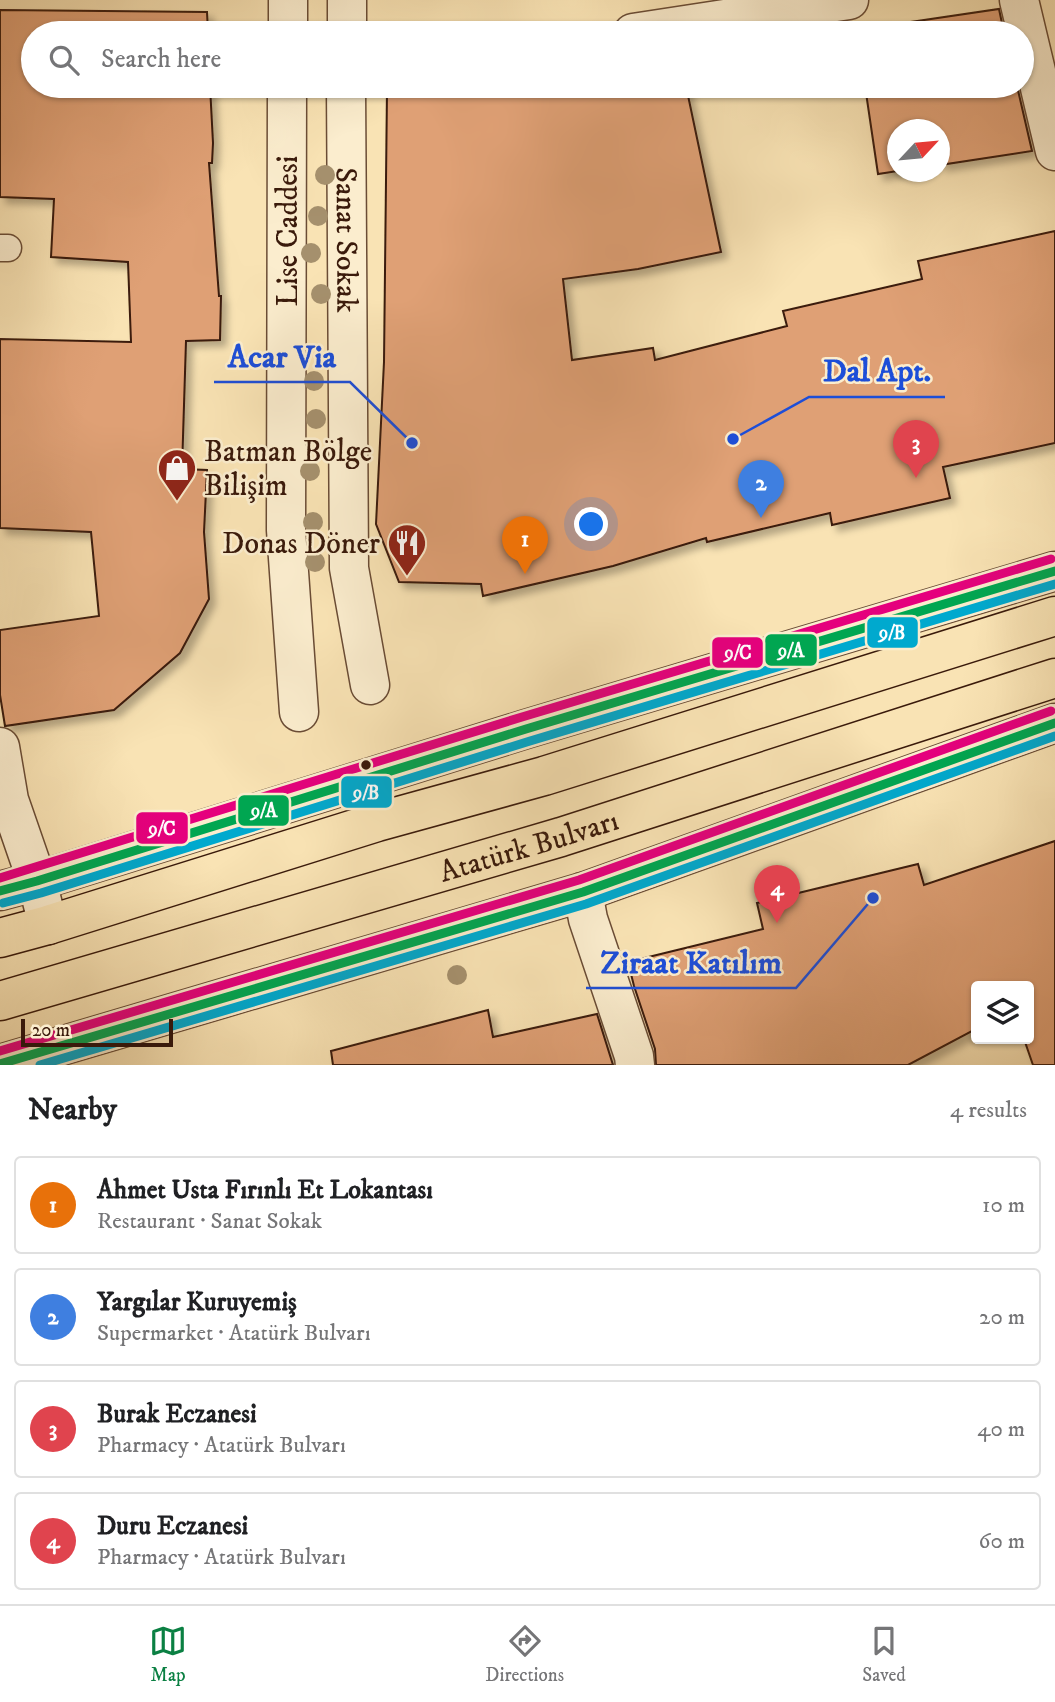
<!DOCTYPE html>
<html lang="en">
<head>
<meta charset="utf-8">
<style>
	body { margin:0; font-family:"IM FELL DW Pica",serif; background:#f2f2f2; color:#202124 }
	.controls { position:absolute; right:21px; bottom:21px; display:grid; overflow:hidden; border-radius:7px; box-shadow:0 2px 5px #0004 }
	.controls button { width:63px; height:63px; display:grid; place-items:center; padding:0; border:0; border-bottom:2px solid #e0e0e0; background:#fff; color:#202124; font:35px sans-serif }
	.compass { position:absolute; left:887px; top:119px; width:63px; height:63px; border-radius:50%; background:#fff; box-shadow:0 2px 5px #0004; rotate:64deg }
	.scale { position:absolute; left:21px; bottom:18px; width:152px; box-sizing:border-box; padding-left:7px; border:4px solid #3a1a0b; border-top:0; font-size:19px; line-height:24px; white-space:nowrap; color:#3a1a0b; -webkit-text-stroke:5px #fbedce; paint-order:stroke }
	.you { position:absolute; left:592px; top:525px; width:24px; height:24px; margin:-18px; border:5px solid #fff; border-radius:50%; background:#1a73e8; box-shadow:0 0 0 10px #1a73e833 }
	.badge { display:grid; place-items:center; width:46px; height:46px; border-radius:50%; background:#0b8043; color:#fff; font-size:23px; font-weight:700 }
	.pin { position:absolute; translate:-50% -58px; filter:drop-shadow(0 2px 4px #0008) }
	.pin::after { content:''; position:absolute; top:37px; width:24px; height:21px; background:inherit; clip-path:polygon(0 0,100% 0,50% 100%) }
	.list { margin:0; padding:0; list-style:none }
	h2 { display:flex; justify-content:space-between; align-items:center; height:91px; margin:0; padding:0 28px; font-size:30px }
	h2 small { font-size:23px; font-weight:400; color:#757577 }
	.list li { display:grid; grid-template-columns:46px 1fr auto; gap:21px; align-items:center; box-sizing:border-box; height:98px; margin:0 14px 14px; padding:0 14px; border:2px solid #e0e0e0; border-radius:7px }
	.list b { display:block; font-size:26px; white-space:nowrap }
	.list p { margin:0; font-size:23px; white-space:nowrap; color:#757577 }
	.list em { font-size:23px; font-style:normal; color:#757577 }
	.icon { flex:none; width:38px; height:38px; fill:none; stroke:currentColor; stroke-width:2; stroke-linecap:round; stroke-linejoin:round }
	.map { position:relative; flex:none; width:1055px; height:1065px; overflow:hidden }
	.search { position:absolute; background:#fff; box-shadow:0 2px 5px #0004; left:21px; right:21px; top:21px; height:77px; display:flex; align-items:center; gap:18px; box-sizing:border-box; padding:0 24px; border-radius:38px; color:#757577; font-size:26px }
	.sheet { height:539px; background:#fff }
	nav { display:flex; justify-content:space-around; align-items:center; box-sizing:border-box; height:98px; border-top:2px solid #e0e0e0; background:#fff; font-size:19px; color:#757577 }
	nav a { display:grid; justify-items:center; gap:4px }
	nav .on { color:#0b8043 }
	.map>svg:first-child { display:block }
	.building { fill:#dfa075; stroke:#3a1a0b; stroke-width:2; filter:url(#shadow) }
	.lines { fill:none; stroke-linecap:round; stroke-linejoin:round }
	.service-casing { stroke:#6a4c35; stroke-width:29 }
	.pedestrian-casing { stroke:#6a4c35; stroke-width:41 }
	.minor-casing { stroke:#6a4c35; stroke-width:41 }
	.tertiary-casing { stroke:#6a4c35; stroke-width:41 }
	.primary-casing { stroke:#3a1a0b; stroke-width:41 }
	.service { stroke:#fbedce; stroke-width:26 }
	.pedestrian { stroke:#fbedce; stroke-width:38 }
	.minor { stroke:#fbedce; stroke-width:38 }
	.tertiary { stroke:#fbedce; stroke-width:38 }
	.primary { stroke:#f9e3b4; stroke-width:38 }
	.bus-1-casing { stroke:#fbedce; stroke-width:14 }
	.bus-2-casing { stroke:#fbedce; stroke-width:14 }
	.bus-3-casing { stroke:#fbedce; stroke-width:14 }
	.bus-1 { stroke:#00a651; stroke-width:9 }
	.bus-2 { stroke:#00a9ce; stroke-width:9 }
	.bus-3 { stroke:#e5007d; stroke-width:9 }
	.tree { fill:#a5906d }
	.bus-dot { fill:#3a1a0b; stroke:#fbedce; stroke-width:2.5 }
	.labels { text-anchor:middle; stroke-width:5; stroke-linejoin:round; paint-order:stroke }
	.street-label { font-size:30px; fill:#3a1a0b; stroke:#fbedce }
	.poi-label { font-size:30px; fill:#3a1a0b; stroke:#fbedce; text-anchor:start }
	.leader { fill:none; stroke:#1d4ed8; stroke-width:2.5 }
	.callout-dot { fill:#1d4ed8; stroke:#fbedce; stroke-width:2.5 }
	.callout-label { font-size:32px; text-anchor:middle; font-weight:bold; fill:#1d4ed8; stroke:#fbedce; stroke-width:5; stroke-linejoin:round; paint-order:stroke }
	.line-badge { stroke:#fbedce; stroke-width:2.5 }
	.badge-label { font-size:19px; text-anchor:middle; font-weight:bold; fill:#fff }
</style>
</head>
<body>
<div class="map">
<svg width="1055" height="1065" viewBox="0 0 1055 1065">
	<defs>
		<filter id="shadow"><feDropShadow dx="6" dy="6" stdDeviation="3.5" flood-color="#0004"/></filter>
	</defs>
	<rect width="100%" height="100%" fill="#f9e3b4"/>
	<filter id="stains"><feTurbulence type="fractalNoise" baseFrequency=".00286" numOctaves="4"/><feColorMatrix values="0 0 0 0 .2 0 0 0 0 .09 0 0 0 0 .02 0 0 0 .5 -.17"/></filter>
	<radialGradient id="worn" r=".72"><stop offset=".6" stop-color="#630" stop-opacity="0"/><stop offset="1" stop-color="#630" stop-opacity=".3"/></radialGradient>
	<path class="building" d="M999 9 1004 33H857L856 30Z
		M0 10 207 12 208 33H33V86H210L213 143 212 163H209L219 296H221L220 340 186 341 182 469 207 470 204 532 209 599 180 653 114 710 5 726 0 695V630L99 616 91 532 0 528V339L131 342 128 262 51 257 54 199 0 197Z
		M467 86H686L721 252 638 269 563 279 572 360 653 348 655 360 787 326 783 311 922 279 918 261 1055 231V443L943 467 950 498 832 525 830 513 707 542 706 538 613 566 483 596 481 584 399 582 376 524 384 362 387 90Z
		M865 86H1017L1032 151 940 165V130H898V171L878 174Z
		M1055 841V1065H1033L1024 1039H1029V986H976V1029L908 1065H656L655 1049 634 986 628 962 763 929 757 903 918 864 924 885Z
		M488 1010 493 1037 597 1014 613 1065H333L331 1051Z"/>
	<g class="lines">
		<g class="service-casing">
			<path id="service" d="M0 248H8"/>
		</g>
		<g class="pedestrian-casing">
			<g id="pedestrian">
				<path d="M1019 0 1055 151"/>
				<path d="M288 33V0"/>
				<path d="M347 33V0"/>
				<path d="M287 86 286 530 299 712"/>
				<path id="s1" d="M346 86 349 568 370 685"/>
			</g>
		</g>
		<g class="minor-casing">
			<path id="minor" d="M633 33 849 0
				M0 747 9 800 37 881 48 925
				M583 892 588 919 634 1056 635 1065"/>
		</g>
		<g class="tertiary-casing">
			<path id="tertiary" d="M0 891 37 881 526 729 1055 571
				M0 1064 583 892 1055 723"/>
		</g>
		<g class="primary-casing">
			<g id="primary">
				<path d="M0 938 48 925 377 822 544 776 1055 616"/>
				<path id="s2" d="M0 1001 561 837 1055 678"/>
			</g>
		</g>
		<use href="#service" class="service"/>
		<use href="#pedestrian" class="pedestrian"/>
		<use href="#minor" class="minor"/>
		<use href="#tertiary" class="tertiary"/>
		<use href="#primary" class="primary"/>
		<g class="bus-1-casing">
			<path id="bus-1" d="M0 891 37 881 526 729 1055 571
				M0 1064 583 892 1055 723"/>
		</g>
		<g class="bus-2-casing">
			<path id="bus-2" d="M3 903 41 893 530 741 1055 584
				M40 1065 586 904 1055 736"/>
		</g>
		<g class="bus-3-casing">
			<path id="bus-3" d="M0 878 522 717 1051 559
				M0 1051 579 880 1051 711"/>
		</g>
		<use href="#bus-1" class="bus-1"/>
		<use href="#bus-2" class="bus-2"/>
		<use href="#bus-3" class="bus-3"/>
	</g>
	<g class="tree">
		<circle cx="325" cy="175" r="10"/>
		<circle cx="318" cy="216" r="10"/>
		<circle cx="311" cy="253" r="10"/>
		<circle cx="321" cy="294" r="10"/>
		<circle cx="314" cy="381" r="10"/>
		<circle cx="316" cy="419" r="10"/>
		<circle cx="310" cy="471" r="10"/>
		<circle cx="313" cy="522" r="10"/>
		<circle cx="315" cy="562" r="10"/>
		<circle cx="457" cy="975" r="10"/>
	</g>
	<defs>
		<g id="shop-pin" transform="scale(2.0125)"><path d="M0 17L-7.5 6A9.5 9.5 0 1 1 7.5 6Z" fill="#8f2418" stroke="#fbedce"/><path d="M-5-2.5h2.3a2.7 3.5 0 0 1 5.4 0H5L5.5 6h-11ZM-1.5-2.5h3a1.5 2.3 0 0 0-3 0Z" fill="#fff"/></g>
		<g id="restaurant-pin" transform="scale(2.0125)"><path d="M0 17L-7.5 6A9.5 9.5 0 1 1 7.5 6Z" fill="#8f2418" stroke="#fbedce"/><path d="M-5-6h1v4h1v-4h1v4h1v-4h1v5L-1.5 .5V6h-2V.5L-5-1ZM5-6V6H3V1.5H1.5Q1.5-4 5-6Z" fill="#fff"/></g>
	</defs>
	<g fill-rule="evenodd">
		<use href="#shop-pin" x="177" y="468"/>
		<use href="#restaurant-pin" x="407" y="543"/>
	</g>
	<circle class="bus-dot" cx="366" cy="765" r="6"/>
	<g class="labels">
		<g class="street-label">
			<text transform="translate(287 231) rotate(-90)" y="10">Lise Caddesi</text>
			<text dy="10" stroke="none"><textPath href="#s1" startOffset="154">Sanat Sokak</textPath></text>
			<text dy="10" stroke="none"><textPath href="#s2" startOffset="551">Atatürk Bulvarı</textPath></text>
		</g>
		<g class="poi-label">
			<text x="204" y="461">Batman Bölge<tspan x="204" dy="34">Bilişim</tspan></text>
			<text x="380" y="553" text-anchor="end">Donas Döner</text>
		</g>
	</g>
	<path class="leader" d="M412 443L350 382H214M733 439L809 397H945M873 898L796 988H586"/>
	<g class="callout-dot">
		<circle cx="412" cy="443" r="7"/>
		<circle cx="733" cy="439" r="7"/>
		<circle cx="873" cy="898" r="7"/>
	</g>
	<g class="callout-label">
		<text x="282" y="367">Acar Via</text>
		<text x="877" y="381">Dal Apt.</text>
		<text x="691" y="973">Ziraat Katılım</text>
	</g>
	<g class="line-badge">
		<rect x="866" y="616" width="53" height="33" rx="7" fill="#00a9ce"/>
		<rect x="764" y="633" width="54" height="34" rx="7" fill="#00a651"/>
		<rect x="711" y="636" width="53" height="33" rx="7" fill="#e5007d"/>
		<rect x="340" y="775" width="53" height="34" rx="7" fill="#00a9ce"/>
		<rect x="237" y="794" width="53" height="33" rx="7" fill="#00a651"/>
		<rect x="135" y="811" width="54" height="34" rx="7" fill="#e5007d"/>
	</g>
	<g class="badge-label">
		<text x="892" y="639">9/B</text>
		<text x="791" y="657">9/A</text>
		<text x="738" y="659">9/C</text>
		<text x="366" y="799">9/B</text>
		<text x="264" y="817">9/A</text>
		<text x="162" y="835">9/C</text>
	</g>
	<rect width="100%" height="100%" filter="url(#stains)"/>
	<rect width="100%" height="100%" fill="url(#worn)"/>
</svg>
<div class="controls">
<button><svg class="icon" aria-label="layers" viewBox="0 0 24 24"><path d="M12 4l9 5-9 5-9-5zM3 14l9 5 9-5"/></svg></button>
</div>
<svg class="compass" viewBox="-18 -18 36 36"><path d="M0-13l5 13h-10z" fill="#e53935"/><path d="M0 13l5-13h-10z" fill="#757577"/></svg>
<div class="scale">20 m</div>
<div class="you"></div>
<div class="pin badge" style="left:525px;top:574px;background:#e8710a">1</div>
<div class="pin badge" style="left:761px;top:518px;background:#3f7fe0">2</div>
<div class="pin badge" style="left:916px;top:478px;background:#e0444e">3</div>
<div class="pin badge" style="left:777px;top:923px;background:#e0444e">4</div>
<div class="search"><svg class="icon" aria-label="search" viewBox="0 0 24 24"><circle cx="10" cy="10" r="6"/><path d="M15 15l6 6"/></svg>Search here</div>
</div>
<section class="sheet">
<h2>Nearby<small>4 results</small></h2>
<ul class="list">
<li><span class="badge" style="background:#e8710a">1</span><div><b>Ahmet Usta Fırınlı Et Lokantası</b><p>Restaurant · Sanat Sokak</p></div><em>10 m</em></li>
<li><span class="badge" style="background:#3f7fe0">2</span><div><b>Yargılar Kuruyemiş</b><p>Supermarket · Atatürk Bulvarı</p></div><em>20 m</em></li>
<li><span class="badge" style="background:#e0444e">3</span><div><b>Burak Eczanesi</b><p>Pharmacy · Atatürk Bulvarı</p></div><em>40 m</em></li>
<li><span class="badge" style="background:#e0444e">4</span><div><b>Duru Eczanesi</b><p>Pharmacy · Atatürk Bulvarı</p></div><em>60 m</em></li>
</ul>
</section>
<nav>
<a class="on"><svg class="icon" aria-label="map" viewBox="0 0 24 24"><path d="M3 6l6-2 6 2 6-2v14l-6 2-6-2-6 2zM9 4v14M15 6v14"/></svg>Map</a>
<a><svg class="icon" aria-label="directions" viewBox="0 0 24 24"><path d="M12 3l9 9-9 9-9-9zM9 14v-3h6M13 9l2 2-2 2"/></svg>Directions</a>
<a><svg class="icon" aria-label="saved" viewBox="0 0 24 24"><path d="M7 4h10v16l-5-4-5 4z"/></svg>Saved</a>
</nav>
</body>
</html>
